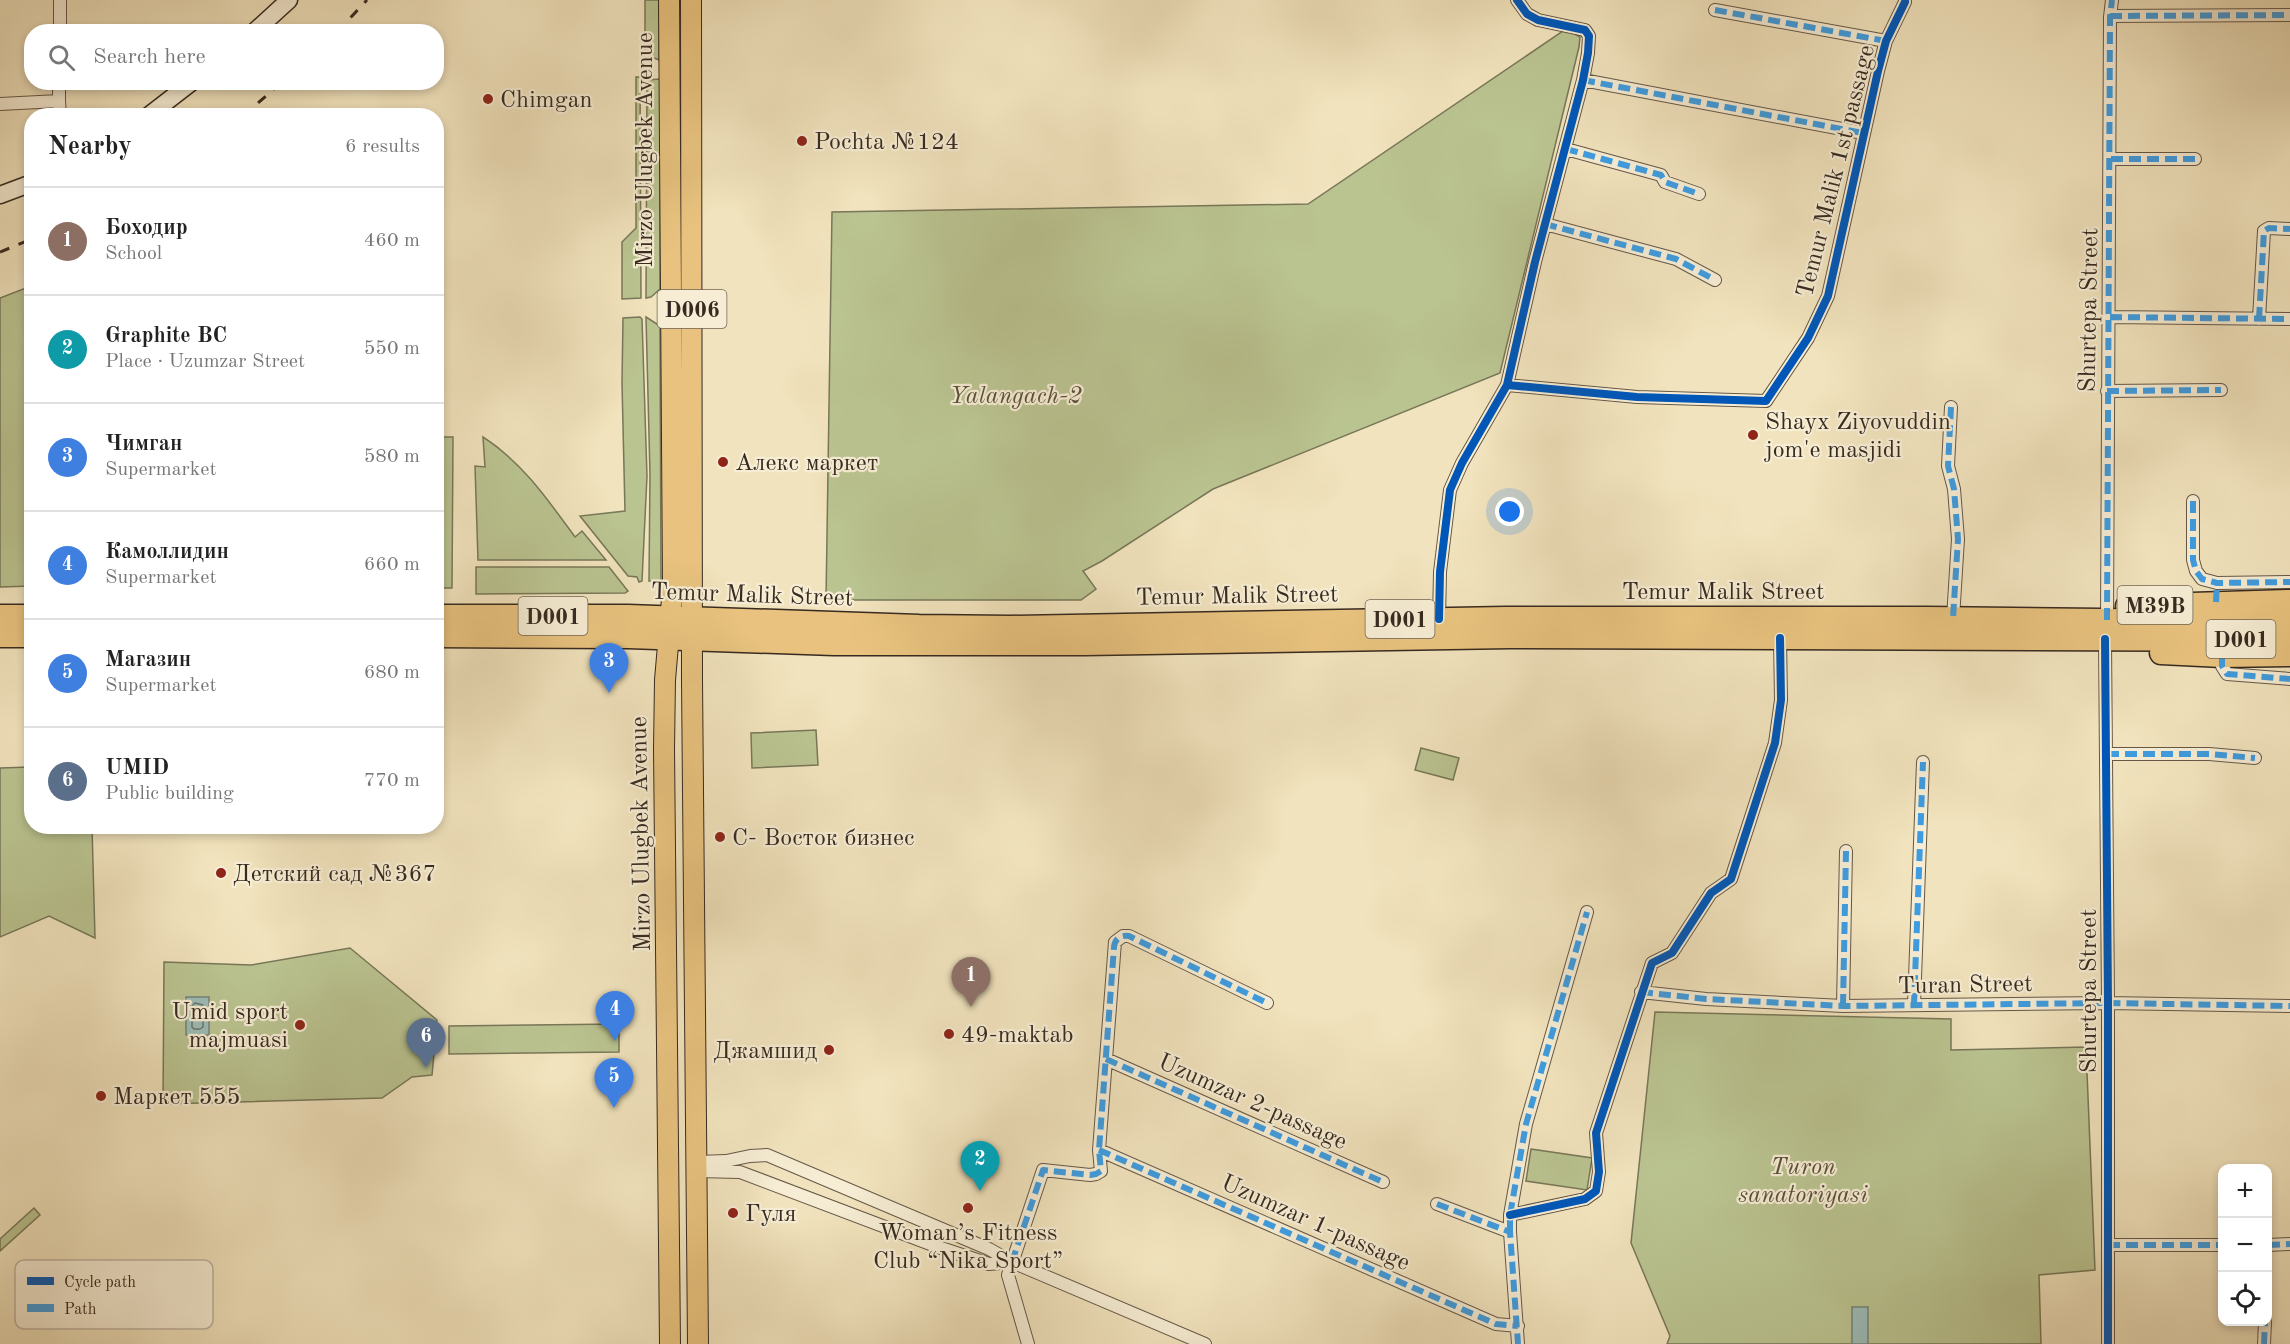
<!DOCTYPE html>
<html lang="en">
<head>
<meta charset="utf-8">
<style>
	body { margin:0; font-family:"Old Standard TT",serif; background:#f2f2f2; color:#222 }
	.controls { position:absolute; right:18px; bottom:18px; display:grid; overflow:hidden; border-radius:12px; box-shadow:0 3px 9px #0003 }
	.controls button { width:54px; height:54px; display:grid; place-items:center; padding:0; border:0; border-bottom:2px solid #e0e0e0; background:#fff; color:#222; font:30px sans-serif }
	.you { position:absolute; left:1510px; top:512px; width:21px; height:21px; margin:-15px; border:4px solid #fff; border-radius:50%; background:#1a73e8; box-shadow:0 0 0 9px #1a73e833 }
	.badge { display:grid; place-items:center; width:39px; height:39px; border-radius:50%; background:#8f2418; color:#fff; font-size:20px; font-weight:700 }
	.pin { position:absolute; translate:-50% -50px; filter:drop-shadow(0 2px 3px #0008) }
	.pin::after { content:''; position:absolute; top:32px; width:21px; height:18px; background:inherit; clip-path:polygon(0 0,100% 0,50% 100%) }
	.list { margin:0; padding:0; list-style:none }
	h2 { display:flex; justify-content:space-between; align-items:center; height:78px; margin:0; padding:0 24px; font-size:26px }
	h2 small { font-size:20px; font-weight:400; color:#767676 }
	.list li { display:grid; grid-template-columns:39px 1fr auto; gap:18px; align-items:center; box-sizing:border-box; height:108px; padding:0 24px; border-top:2px solid #e0e0e0 }
	.list b { display:block; font-size:22px; white-space:nowrap }
	.list p { margin:0; font-size:20px; white-space:nowrap; color:#767676 }
	.list em { font-size:20px; font-style:normal; color:#767676 }
	.icon { flex:none; width:33px; height:33px; fill:none; stroke:currentColor; stroke-width:2; stroke-linecap:round; stroke-linejoin:round }
	.map { position:relative; flex:none; width:2290px; height:1344px; overflow:hidden }
	.search { position:absolute; background:#fff; box-shadow:0 3px 9px #0003; left:24px; top:24px; width:420px; height:66px; display:flex; align-items:center; gap:15px; box-sizing:border-box; padding:0 21px; border-radius:24px; color:#767676; font-size:22px }
	.panel { position:absolute; background:#fff; box-shadow:0 3px 9px #0003; left:24px; top:108px; width:420px; height:726px; border-radius:24px }
	.map>svg:first-child { display:block }
	.green { fill:#bac491; stroke:#787758; stroke-width:1.5 }
	.water { fill:#9cbdb8; stroke:#74827b; stroke-width:1.5 }
	.lines { fill:none; stroke-linecap:round; stroke-linejoin:round }
	.shore { stroke:#6a746c; stroke-width:1.5 }
	.street-casing { stroke:#665847; stroke-width:14 }
	.secondary-casing { stroke:#372a20; stroke-width:19 }
	.primary-casing { stroke:#372a20; stroke-width:22 }
	.highway-casing { stroke:#372a20; stroke-width:25 }
	.street { stroke:#f6edd4; stroke-width:12 }
	.secondary { stroke:#f6edd4; stroke-width:16 }
	.primary { stroke:#e8c27e; stroke-width:20 }
	.highway { stroke:#e8c27e; stroke-width:22 }
	.rail { stroke:#372a20; stroke-width:3; stroke-dasharray:10 10; stroke-linecap:butt }
	.quiet { stroke:#3e9ce0; stroke-width:6; stroke-dasharray:12 6; stroke-linecap:butt }
	.cycleway-casing { stroke:#f6edd4; stroke-width:11 }
	.cycleway { stroke:#0057b8; stroke-width:8 }
	.poi-dot { fill:#8f2418; stroke:#f6edd4; stroke-width:2 }
	.labels { text-anchor:middle; stroke-width:4.5; stroke-linejoin:round; paint-order:stroke }
	.shield { fill:#f6edd4; stroke:#706456; stroke-width:1.5 }
	.shield-label { font-size:22px; font-weight:bold; fill:#372a20 }
	.poi-label { font-size:24px; fill:#372a20; stroke:#f6edd4; text-anchor:start }
	.street-label { font-size:24px; fill:#372a20; stroke:#f6edd4 }
	.park-label { font-size:24px; font-style:italic; fill:#58503c; stroke:#f6edd4 }
	.key { fill:#f6edd4; stroke:#bdb29e; stroke-width:1.5 }
	.key-label { font-size:16px; fill:#372a20 }
</style>
</head>
<body>
<div class="map">
<svg width="2290" height="1344" viewBox="0 0 2290 1344">
	<rect width="100%" height="100%" fill="#f1e3bd"/>
	<filter id="stains"><feTurbulence type="fractalNoise" baseFrequency=".00333" numOctaves="4"/><feColorMatrix values="0 0 0 0 .2 0 0 0 0 .09 0 0 0 0 .02 0 0 0 .5 -.17"/></filter>
	<radialGradient id="worn" r=".72"><stop offset=".6" stop-color="#630" stop-opacity="0"/><stop offset="1" stop-color="#630" stop-opacity=".3"/></radialGradient>
	<path class="green" d="M645 0H659V60L645 54Z
		M1566 29 1580 37 1579 47 1500 373 1213 489 1102 561 1083 571 1096 589 1081 600H826L832 212 1308 204Z
		M636 77H640L641 298 622 299V242L636 228Z
		M660 79V289L651 297 646 298 647 80Z
		M31 286V586L0 587V298Z
		M640 317 642 319 647 476 642 581 639 582 637 577 628 576 580 516 625 511 622 383 623 318Z
		M646 317 660 326 661 582 649 581 650 474Z
		M437 437H453L452 588H437Z
		M483 437C522 462 548 500 575 537L582 531 606 560H478L475 466 485 467Z
		M476 567H609L628 591 625 593 476 594Z
		M816 730 818 765 752 768 751 733Z
		M1421 748 1459 758 1453 780 1415 770Z
		M31 767 32 826 92 827 95 938 49 916 0 937V768Z
		M350 948 437 1020 432 1075 412 1077 382 1098 163 1104 164 962 251 965Z
		M1655 1012 1951 1019V1050L2086 1047 2095 1270 2039 1275 2041 1344H1667L1670 1336 1631 1243Z
		M619 1024V1052L449 1054V1026Z
		M1531 1149 1592 1158 1587 1190 1526 1181Z
		M34 1208 40 1215 0 1251V1239Z"/>
	<path class="water" d="M186 997H209V1035H186Z
		M1852 1307H1868V1344H1852Z"/>
	<g class="lines">
		<path class="shore" d="M195 1003 203 1005V1027L200 1029H194L192 1027V1006Z"/>
		<g class="street-casing">
			<path id="street" d="M1715 10 1886 41
				M2110 16 2290 15
				M60 32V0
				M1583 80 1863 133
				M59 101V82
				M0 104 59 101 60 116
				M1566 149 1661 175 1665 182 1699 194
				M2111 159H2195
				M1545 224 1676 259 1715 280
				M2110 317 2290 319
				M2259 319 2264 231 2269 228 2290 229
				M1507 385 1637 397 1766 401 1808 338 1828 296 1878 71 1886 41 1905 2
				M2107 391 2221 390
				M1951 407 1948 466 1954 489 1958 539 1953 618
				M2193 501V560L2196 571 2202 579 2217 583 2290 582
				M1439 619 1440 572 1450 490 1462 463 1507 385 1535 262 1583 80 1588 53 1589 36 1585 30 1538 20 1527 14 1517 0
				M2107 620 2110 17 2112 0
				M2105 639 2108 1003V1344
				M2222 656V666L2227 674 2290 679
				M2107 754H2209L2255 758
				M1641 992 1706 999 1843 1006 2108 1003 2290 1006
				M1914 1005 1923 762
				M1843 1006 1846 851
				M1106 1059 1383 1182
				M1099 1150 1496 1324 1518 1326
				M697 1162 726 1161 750 1156 767 1155 989 1249 1012 1262 1205 1344
				M697 1171 740 1172 938 1247 989 1264 1012 1262
				M1437 1204 1510 1232 1518 1344
				M1510 1215 1585 1199 1596 1191 1599 1172 1596 1133 1652 963 1672 953 1711 893 1731 879 1775 743 1781 700 1780 638
				M1510 1232V1215L1526 1124 1587 912
				M2108 1245H2222
				M2268 1245 2290 1244
				M1028 1344 1008 1275 1043 1170 1090 1175 1096 1174 1101 1171 1099 1150 1115 942 1123 936H1129L1267 1003
				M2264 1344 2265 1322"/>
		</g>
		<g class="secondary-casing">
			<path id="secondary" d="M254 32 289 0
				M148 116 192 82
				M0 195 32 183"/>
		</g>
		<g class="primary-casing">
			<path id="primary" d="M669 0 673 587 665 680 664 749 670 1344
				M691 0 692 680 698 1344"/>
		</g>
		<g class="highway-casing">
			<path id="highway" d="M2127 606 2290 601
				M0 616H32
				M436 616H628L919 626 1011 627 1506 618H1928L2290 622
				M0 636H32
				M436 636 628 637 834 644H1085L1510 637 2290 640
				M2161 653 2222 656 2290 655"/>
		</g>
		<use href="#street" class="street"/>
		<use href="#secondary" class="secondary"/>
		<use href="#primary" class="primary"/>
		<use href="#highway" class="highway"/>
		<path class="rail" d="M337 32 367 0
			M243 116 282 82
			M0 252 32 239"/>
		<path class="quiet" d="M1715 10 1886 41
			M2110 16 2290 15
			M1583 80 1863 133
			M1566 149 1661 175 1665 182 1699 194
			M2111 159H2195
			M1545 224 1676 259 1715 280
			M2110 317 2290 319
			M2259 319 2264 231 2269 228 2290 229
			M2107 391 2221 390
			M1951 407 1948 466 1954 489 1958 539 1953 618
			M2193 501V560L2196 571 2202 579 2217 583 2290 582
			M2216 602 2217 583
			M2107 620 2110 17 2112 0
			M2222 656V666L2227 674 2290 679
			M2107 754H2209L2255 758
			M1641 992 1706 999 1843 1006 2108 1003 2290 1006
			M1914 1005 1923 762
			M1843 1006 1846 851
			M1106 1059 1383 1182
			M1099 1150 1496 1324 1518 1326
			M1437 1204 1510 1232 1518 1344
			M1510 1232V1215L1526 1124 1587 912
			M2108 1245H2222
			M2268 1245 2290 1244
			M1012 1262 1043 1170 1090 1175 1096 1174 1101 1171 1099 1150 1114 947C1115 938 1121 935 1129 936L1267 1003
			M2264 1344 2265 1322"/>
		<g class="cycleway-casing">
			<path id="cycleway" d="M1507 385 1637 397 1766 401 1808 338 1828 296 1878 71 1886 41 1905 2
				M1439 619 1440 572 1450 490 1462 463 1507 385 1535 262 1583 80 1588 53 1589 36 1585 30 1538 20 1527 14 1517 0
				M2105 639 2108 1003V1344
				M1510 1215 1585 1199 1596 1191 1599 1172 1596 1133 1652 963 1672 953 1711 893 1731 879 1775 743 1781 700 1780 638"/>
		</g>
		<use href="#cycleway" class="cycleway"/>
	</g>
	<g class="poi-dot">
		<circle cx="488" cy="99" r="6"/>
		<circle cx="802" cy="141" r="6"/>
		<circle cx="1753" cy="435" r="6"/>
		<circle cx="723" cy="462" r="6"/>
		<circle cx="720" cy="837" r="6"/>
		<circle cx="221" cy="873" r="6"/>
		<circle cx="300" cy="1025" r="6"/>
		<circle cx="949" cy="1034" r="6"/>
		<circle cx="829" cy="1050" r="6"/>
		<circle cx="101" cy="1096" r="6"/>
		<circle cx="968" cy="1208" r="6"/>
		<circle cx="733" cy="1213" r="6"/>
	</g>
	<g class="labels">
		<g class="shield">
			<rect x="657.5" y="290" width="69" height="38" rx="4.5"/>
			<rect x="2117.5" y="586" width="75" height="38" rx="4.5"/>
			<rect x="518.5" y="597" width="69" height="38" rx="4.5"/>
			<rect x="1365.5" y="600" width="69" height="38" rx="4.5"/>
			<rect x="2206.5" y="620" width="69" height="38" rx="4.5"/>
		</g>
		<g class="shield-label">
			<text x="692" y="317">D006</text>
			<text x="2155" y="613">M39B</text>
			<text x="553" y="624">D001</text>
			<text x="1400" y="627">D001</text>
			<text x="2241" y="647">D001</text>
		</g>
		<g class="poi-label">
			<text x="500" y="107">Chimgan</text>
			<text x="814" y="149">Pochta №124</text>
			<text x="1765" y="429">Shayx Ziyovuddin<tspan x="1765" dy="28">jom'e masjidi</tspan></text>
			<text x="735" y="470">Алекс маркет</text>
			<text x="732" y="845">С- Восток бизнес</text>
			<text x="233" y="881">Детский сад №367</text>
			<text x="288" y="1019" text-anchor="end">Umid sport<tspan x="288" dy="28">majmuasi</tspan></text>
			<text x="961" y="1042">49-maktab</text>
			<text x="817" y="1058" text-anchor="end">Джамшид</text>
			<text x="113" y="1104">Маркет 555</text>
			<text x="745" y="1221">Гуля</text>
			<text x="968" y="1240" text-anchor="middle">Woman’s Fitness<tspan x="968" dy="28">Club “Nika Sport”</tspan></text>
		</g>
		<g class="street-label">
			<text transform="translate(644 150) rotate(-90)" y="8">Mirzo Ulugbek Avenue</text>
			<text transform="translate(1835 171) rotate(-76)" y="8">Temur Malik 1st passage</text>
			<text transform="translate(2088 310) rotate(-89)" y="8">Shurtepa Street</text>
			<text x="1723" y="599">Temur Malik Street</text>
			<text transform="translate(752 594) rotate(2)" y="8">Temur Malik Street</text>
			<text transform="translate(1237 595) rotate(-1)" y="8">Temur Malik Street</text>
			<text transform="translate(640 834) rotate(-91)" y="8">Mirzo Ulugbek Avenue</text>
			<text transform="translate(1965 984) rotate(-1)" y="8">Turan Street</text>
			<text transform="translate(2088 991) rotate(-90)" y="8">Shurtepa Street</text>
			<text transform="translate(1253 1101) rotate(24)" y="8">Uzumzаr 2-passage</text>
			<text transform="translate(1316 1222) rotate(24)" y="8">Uzumzаr 1-passage</text>
		</g>
		<g class="park-label">
			<text x="1016" y="403">Yalangach-2</text>
			<text x="1803" y="1174">Turon<tspan x="1803" dy="28">sanatoriyasi</tspan></text>
		</g>
	</g>
	<rect x="15" y="1260" width="198" height="69" rx="9" class="key"/>
	<rect x="27" y="1277" width="27" height="8" fill="#0057b8"/>
	<rect x="27" y="1304" width="27" height="8" fill="#3e9ce0"/>
	<g class="key-label">
		<text x="64" y="1287">Cycle path</text>
		<text x="64" y="1314">Path</text>
	</g>
	<rect width="100%" height="100%" filter="url(#stains)"/>
	<rect width="100%" height="100%" fill="url(#worn)"/>
</svg>
<div class="controls">
<button>+</button>
<button>−</button>
<button><svg class="icon" aria-label="locate" viewBox="0 0 24 24"><circle cx="12" cy="12" r="6"/><path d="M12 2v4M12 18v4M2 12h4M18 12h4"/></svg></button>
</div>
<div class="you"></div>
<div class="pin badge" style="left:971px;top:1007px;background:#8d6e63">1</div>
<div class="pin badge" style="left:980px;top:1191px;background:#0f9aa8">2</div>
<div class="pin badge" style="left:609px;top:693px;background:#3f7fe0">3</div>
<div class="pin badge" style="left:615px;top:1041px;background:#3f7fe0">4</div>
<div class="pin badge" style="left:614px;top:1108px;background:#3f7fe0">5</div>
<div class="pin badge" style="left:426px;top:1068px;background:#5c6f8a">6</div>
<div class="search"><svg class="icon" aria-label="search" viewBox="0 0 24 24"><circle cx="10" cy="10" r="6"/><path d="M15 15l6 6"/></svg>Search here</div>
<section class="panel">
<h2>Nearby<small>6 results</small></h2>
<ul class="list">
<li><span class="badge" style="background:#8d6e63">1</span><div><b>Боходир</b><p>School</p></div><em>460 m</em></li>
<li><span class="badge" style="background:#0f9aa8">2</span><div><b>Graphite BC</b><p>Place · Uzumzаr Street</p></div><em>550 m</em></li>
<li><span class="badge" style="background:#3f7fe0">3</span><div><b>Чимган</b><p>Supermarket</p></div><em>580 m</em></li>
<li><span class="badge" style="background:#3f7fe0">4</span><div><b>Камоллидин</b><p>Supermarket</p></div><em>660 m</em></li>
<li><span class="badge" style="background:#3f7fe0">5</span><div><b>Магазин</b><p>Supermarket</p></div><em>680 m</em></li>
<li><span class="badge" style="background:#5c6f8a">6</span><div><b>UMID</b><p>Public building</p></div><em>770 m</em></li>
</ul>
</section>
</div>
</body>
</html>
